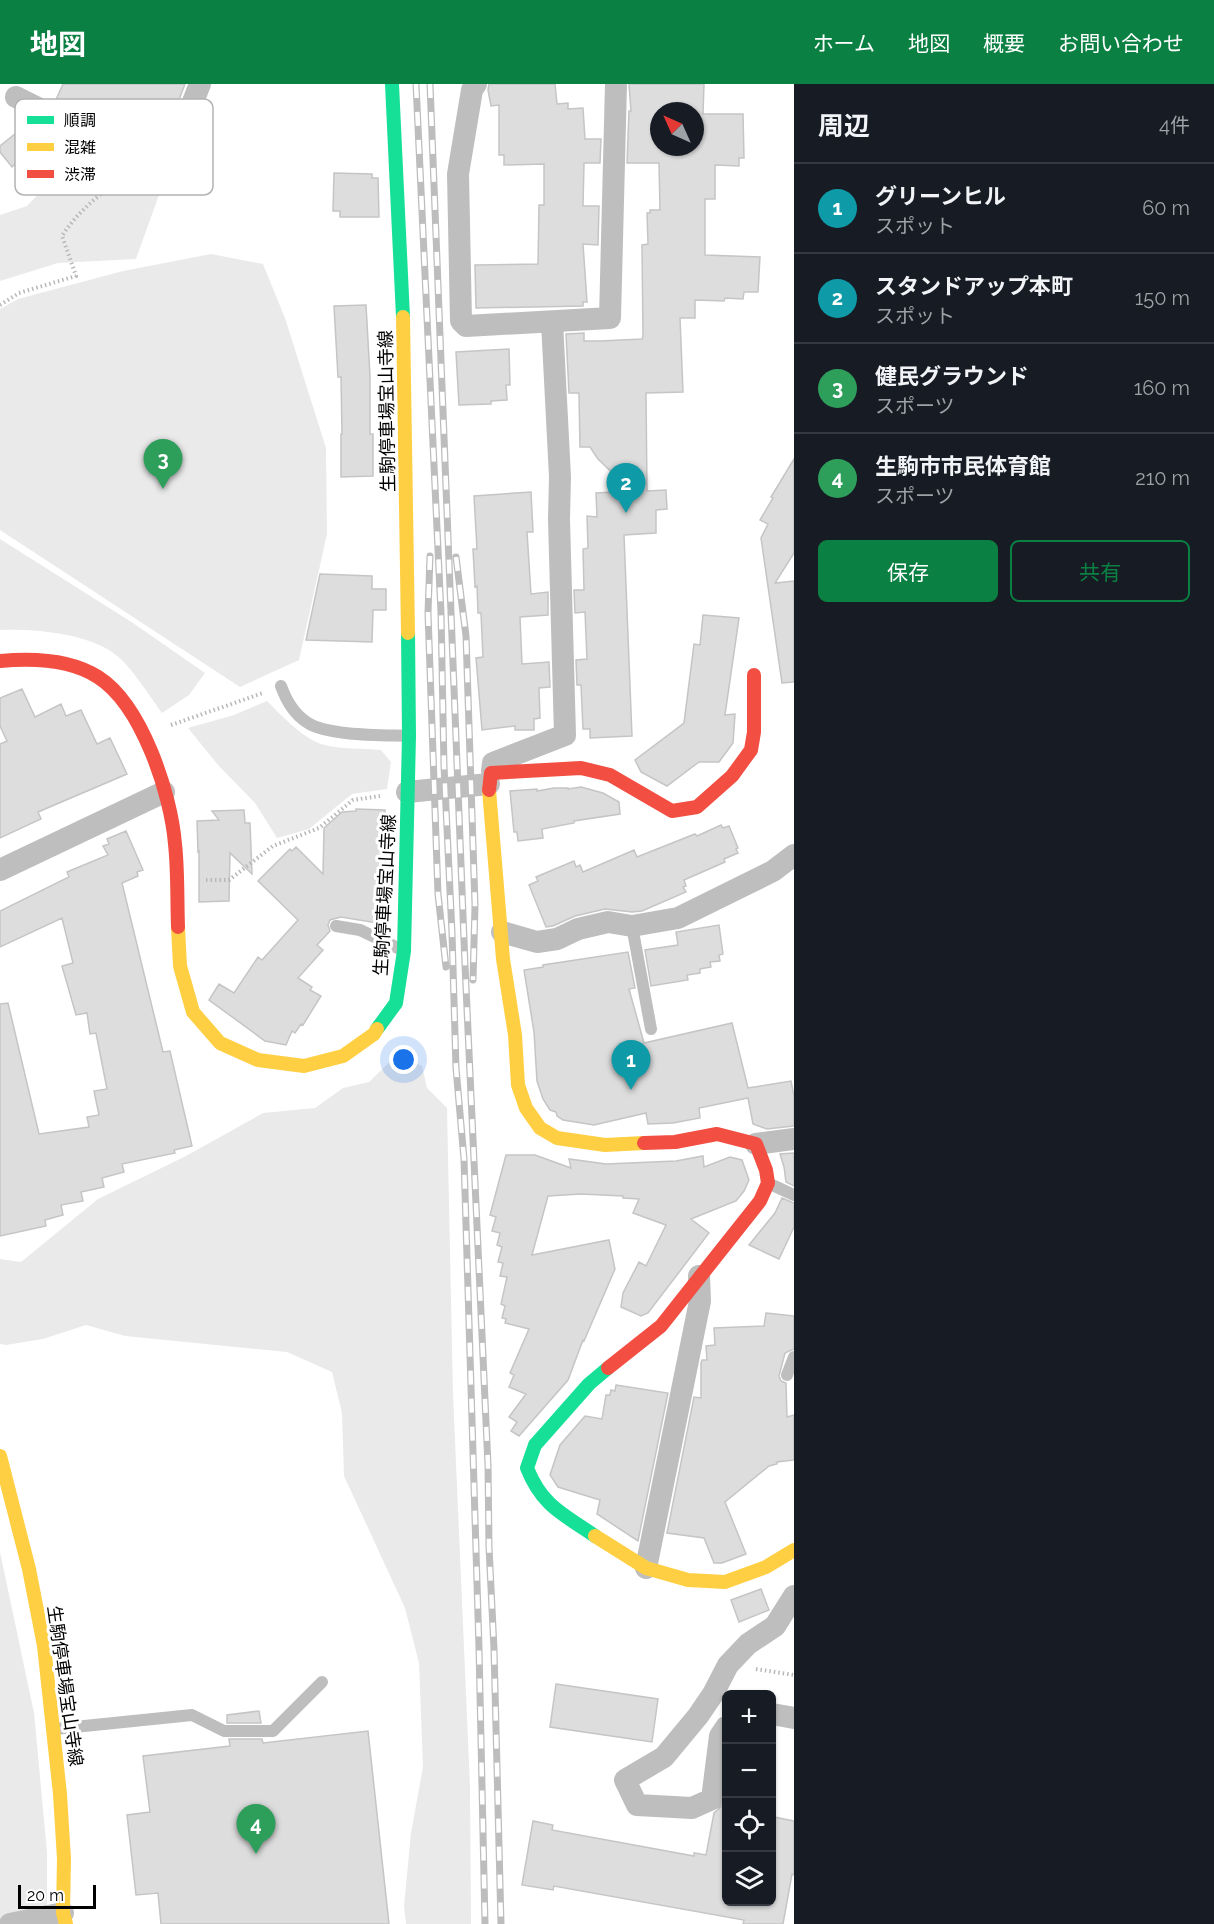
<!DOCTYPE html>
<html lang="ja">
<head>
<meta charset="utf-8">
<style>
	body { margin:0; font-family:Raleway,"Noto Sans JP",sans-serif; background:#20242c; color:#f1f3f6 }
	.controls { position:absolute; right:18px; bottom:18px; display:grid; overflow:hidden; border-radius:9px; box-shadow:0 2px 4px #0004 }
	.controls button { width:54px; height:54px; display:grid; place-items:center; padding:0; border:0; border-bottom:2px solid #363941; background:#171b24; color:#f1f3f6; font:30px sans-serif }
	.compass { position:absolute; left:650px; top:18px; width:54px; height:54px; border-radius:50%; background:#171b24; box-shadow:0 2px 4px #0004; rotate:315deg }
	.scale { position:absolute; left:18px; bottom:15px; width:78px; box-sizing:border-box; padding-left:6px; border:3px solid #000; border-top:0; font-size:16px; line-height:21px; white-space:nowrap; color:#000; -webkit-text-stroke:4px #fff; paint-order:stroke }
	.you { position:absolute; left:404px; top:976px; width:21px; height:21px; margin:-15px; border:4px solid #fff; border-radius:50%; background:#1a73e8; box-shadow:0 0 0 9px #1a73e833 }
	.badge { display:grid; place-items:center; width:39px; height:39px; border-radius:50%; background:#0b8043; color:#fff; font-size:20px; font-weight:700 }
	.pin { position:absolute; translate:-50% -50px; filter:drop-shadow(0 2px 3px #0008) }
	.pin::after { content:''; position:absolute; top:32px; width:21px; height:18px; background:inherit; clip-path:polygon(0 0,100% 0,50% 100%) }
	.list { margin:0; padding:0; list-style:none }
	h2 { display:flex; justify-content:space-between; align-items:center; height:78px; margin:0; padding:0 24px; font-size:26px }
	h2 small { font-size:20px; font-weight:400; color:#9ea1a6 }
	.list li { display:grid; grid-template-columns:39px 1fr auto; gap:18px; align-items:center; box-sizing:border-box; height:90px; padding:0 24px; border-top:2px solid #363941 }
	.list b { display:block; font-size:22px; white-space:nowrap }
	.list p { margin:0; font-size:20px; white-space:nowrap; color:#9ea1a6 }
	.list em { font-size:20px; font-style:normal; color:#9ea1a6 }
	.actions { display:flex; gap:12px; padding:18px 24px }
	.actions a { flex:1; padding:14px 0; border:2px solid #0b8043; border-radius:9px; text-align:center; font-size:21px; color:#0b8043 }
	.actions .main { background:#0b8043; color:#fff }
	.icon { flex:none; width:33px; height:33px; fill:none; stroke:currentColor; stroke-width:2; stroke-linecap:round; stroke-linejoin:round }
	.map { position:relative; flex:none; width:794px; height:1840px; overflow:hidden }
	header { display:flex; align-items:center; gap:36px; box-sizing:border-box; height:84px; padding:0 30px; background:#0b8043; color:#fff }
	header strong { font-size:28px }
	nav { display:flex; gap:33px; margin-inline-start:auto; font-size:21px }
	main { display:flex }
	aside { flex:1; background:#171b24 }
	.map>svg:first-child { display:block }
	.green { fill:#eaeaea }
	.building { fill:#ddd; stroke:#c5c5c5; stroke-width:1.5; fill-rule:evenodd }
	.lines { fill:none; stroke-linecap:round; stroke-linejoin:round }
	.path { stroke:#b8b8b8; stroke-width:4; stroke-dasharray:1.5 3; stroke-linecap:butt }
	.lane { stroke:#bebebe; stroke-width:12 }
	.street { stroke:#bebebe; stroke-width:22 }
	.fast { stroke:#16e098; stroke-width:14 }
	.slow { stroke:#ffcf43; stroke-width:14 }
	.jam { stroke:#f24e42; stroke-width:14 }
	.rail-casing { stroke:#bdbdbd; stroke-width:7 }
	.rail { stroke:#fff; stroke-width:4.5; stroke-dasharray:14; stroke-linecap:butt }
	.labels { text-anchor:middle; stroke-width:6; stroke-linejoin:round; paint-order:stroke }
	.street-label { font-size:18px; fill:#000; stroke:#fff }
	.key { fill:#fff; stroke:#b2b2b2; stroke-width:1.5 }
	.key-label { font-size:16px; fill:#000 }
</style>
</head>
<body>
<header>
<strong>地図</strong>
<nav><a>ホーム</a><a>地図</a><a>概要</a><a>お問い合わせ</a></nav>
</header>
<main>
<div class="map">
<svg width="794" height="1840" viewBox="0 0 794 1840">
	<rect width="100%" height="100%" fill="#fff"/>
	<path class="green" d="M80 66 164 97 136 175 58 179 0 197V131L27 122Z
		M211 170 263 180 285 234 326 364 327 450 299 576 240 603 0 446V225L18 215 123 187Z
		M0 455 133 539 205 589 189 611 162 629C152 615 129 580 116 571 88 549 34 545 0 546Z
		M267 617C281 631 297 648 314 657 331 666 362 664 381 666L391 678 387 705 352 710 309 745 277 754 255 719 218 681 188 644 234 631Z
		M397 971 422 982 427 1004 447 1024 453 1310 470 1702 471 1840H406L404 1822 411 1749 423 1683 419 1579 405 1524 344 1392 342 1329 332 1288 287 1268 125 1252 86 1241 43 1255 6 1261 0 1260V1175L21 1178 98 1115 186 1072 263 1029 315 1024 343 1004 369 998Z
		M0 1468 34 1629 47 1768V1840H0Z"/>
	<path class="building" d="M63 0H185L170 39 156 32 150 44 143 40 135 57 55 18Z
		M489 0H555L557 20 568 19V25L583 24 585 55H601L600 79H584L583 122H599L598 161 583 160 587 218H583V222L476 224 475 181 538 180 539 121H544V80L504 81V71H499V21L491 22 488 6Z
		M629 0H704L703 30H743L744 74H739V82L715 81V115H705V171L760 173 758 208H744L743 215 725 214 724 217 695 216V234H680L683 308 646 309 647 407 666 406 667 425 656 426V449L624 451 632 652 590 654V645H583L581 601H577L576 576 587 575 585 528 575 529 574 506H584L583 465 588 464 587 432 597 433 596 409 631 407 598 375 590 363H580L579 309H569L566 250 584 249V257H600L642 255 643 252 642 161 648 160 647 129H650V126H660L659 79H627L629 27H631ZM659 27H695V63H659Z
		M26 41 58 80 31 103 15 80 12 83 0 68V62Z
		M334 89 372 90V94H378L379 133H340V127H333Z
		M366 221 370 292V350H373V392L341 393V350H342L341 293H338L334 222Z
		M509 265 510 301H506L507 316 491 317V320L459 321 456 268Z
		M794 375V469L775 499 794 497V598L782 599 761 454 768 440 760 436 773 414 771 413Z
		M531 408 533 448H527L531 510 548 508V531L520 533 522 580 549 578 550 603 539 604 540 634 534 635V646H515V642L482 646 476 574 483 573 481 529H478L477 502 475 503 473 465H477L474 412Z
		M320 490 372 492V505H386V526H373L372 558 306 556Z
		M703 531 739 534 725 631 735 630 733 659 719 678H699L667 702 641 688 635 676 684 639 694 560 700 561Z
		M22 605 35 633 61 620 66 632 81 626 97 660 110 654 127 690 38 728 41 735 0 754V660L7 657 0 642V614Z
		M581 703 603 709 619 718 620 730 574 737V739L542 745 543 754 518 757 517 748H514L510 707 537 705V707L554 704H568V705Z
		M356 725 385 726 381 794H383L378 815 383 816 377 839 341 833 330 836 328 841 330 847 317 861 323 866 298 894 312 903 310 906 321 912 303 941 301 940 295 949 292 947 286 961 265 957 209 916 219 900 234 909 258 873 262 876 298 836 258 797 290 765 292 767 296 763 323 790 324 744 342 728 356 727Z
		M244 726 245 739H250L252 790 230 769 229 817 199 818V767L198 768 197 737 219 736 212 727Z
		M721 741 723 744 729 742 738 764 736 765 738 769 724 775 725 778 684 796 686 802 683 803 686 808 642 827 632 828 605 825 575 832 553 842 546 843 529 801 538 797 536 793 574 777 576 783 580 781 583 788 634 766 637 773 695 750 697 752Z
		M126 747 143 786 137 788 138 792 122 799 163 968 170 967 192 1062 174 1066 175 1069 122 1080 124 1088 102 1094 104 1103 81 1108 83 1117 61 1121 63 1131 45 1136 46 1142 0 1152V920L8 919 39 1050 89 1043 87 1033 99 1031 94 1007 107 1005 96 949 90 950 87 929 76 931 62 882 73 879 62 834 0 863V827L69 793 67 788 108 771 103 762 109 760 107 755Z
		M719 841 723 870 719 871 720 877 710 878 711 883 700 885V889L687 891 688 896 651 902 645 866 678 861 676 848Z
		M628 868 635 904 629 905 644 959 732 939 748 1004 791 997 794 1012V1042L767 1045 753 1040 748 1014 699 1024 700 1034 673 1039 648 1040 646 1029 594 1041 563 1036 557 1032 556 1028 550 1026 543 1015 537 997 534 948 524 886 543 883V881Z
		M794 1069V1102L786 1098 784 1083 780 1070Z
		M506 1071H535L571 1084 569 1075 606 1080 676 1077 703 1072 704 1083 730 1073 742 1076 749 1096 744 1107 736 1117 691 1135 709 1149 648 1229 641 1232 621 1223 623 1209 639 1178 646 1182 666 1141 633 1129 639 1115 623 1114V1112L581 1110 548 1112 532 1171 609 1156 615 1185 584 1257 583 1256 568 1296 519 1352 511 1347 517 1338 509 1333 526 1310 509 1303 514 1291 510 1289 529 1245 505 1239 506 1235 502 1234 505 1222 501 1220 507 1193 500 1192 503 1179 498 1178 502 1163 497 1161 500 1149 492 1147 496 1133 490 1131Z
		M782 1114 794 1119V1143L779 1175 749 1161 775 1129Z
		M766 1229 794 1232V1265L785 1269 779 1292 781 1297 786 1299 787 1333 794 1331V1376L777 1378V1380L769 1382 725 1418 746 1470 722 1479H714L704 1454 667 1449 694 1313 701 1314V1279L702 1276H707L706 1262 715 1261 714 1244 764 1242Z
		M616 1301 668 1309 638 1457 597 1430 600 1416 558 1403 550 1391 560 1361 585 1332 602 1335 606 1311H610L611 1306 615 1307Z
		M761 1505 769 1526 739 1538 731 1516Z
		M556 1600 658 1615 652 1658 550 1643Z
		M259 1627 261 1639H227V1631Z
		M368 1647 389 1840H161L158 1809 136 1811 127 1731 150 1728 143 1672 230 1662 229 1655H262L263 1659Z
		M724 1720 726 1721V1818H771V1740H773L774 1733 794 1737V1791L792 1790 783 1840H743L744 1836 554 1802 553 1806 522 1801 533 1737 553 1741 552 1746 694 1772V1769L706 1771 714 1729Z"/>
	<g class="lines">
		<path class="path" d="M0 221 19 209 76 192 62 152C77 128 101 109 124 93
			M171 641 263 609
			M206 796H229L273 762 319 744 353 716 380 712
			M756 1585 794 1591"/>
		<path class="lane" d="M281 602C286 616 295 631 308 639 328 652 384 651 409 652
			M336 842 360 846 400 865
			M632 842 651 945
			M768 1099 794 1111
			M787 1291 794 1273
			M55 1645 192 1631 224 1647H273L322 1598"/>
		<path class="street" d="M476 0 472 6 458 90 461 237 466 242 610 234 616 0
			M16 13 148 79 172 71 200 0
			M492 687 493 679 565 651 559 435 560 393 552 238
			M407 708 489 700
			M0 786 164 708
			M502 848 537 858 557 855 578 845 608 838 632 842 678 834 773 787 794 771
			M756 1060 794 1055
			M646 1484 700 1217 699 1192
			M772 1630 794 1634
			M726 1643 720 1652 712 1715 692 1724 637 1721 625 1696 664 1673 698 1632 713 1610 728 1581 748 1560 775 1542 794 1512
			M10 1840 63 1829"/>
		<path class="fast" d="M392 0 403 233
			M377 945 396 919 404 867 409 652 408 549
			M595 1452C563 1430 542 1422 527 1384L535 1361 589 1300 608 1284"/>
		<path class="slow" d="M403 233 408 549
			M489 706 503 875 515 951 518 1001 526 1024 540 1044 557 1054 605 1061 644 1059
			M178 843 180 882 193 928 220 959 258 976 304 982 343 972 374 950 377 945
			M0 1372 29 1485 44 1562 60 1710 64 1775 63 1829 66 1840
			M595 1452 646 1484 688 1496 725 1498 766 1483 794 1466"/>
		<path class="jam" d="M0 577C32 574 70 575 98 593 142 621 171 710 175 760 178 787 177 815 178 843
			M489 706 491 689 581 684 610 691 672 727 697 723 732 692 751 666 754 648V591
			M608 1284 661 1242 760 1117 768 1099 766 1086 756 1060 717 1050 675 1058 644 1059"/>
		<g class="rail-casing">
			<path id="rail" d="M416 0 441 529 444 682 452 849 456 984 464 1075 479 1564 485 1840
				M430 0 465 881 488 1381 489 1463 494 1565 501 1840
				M430 472 428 529 438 810 446 883
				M456 473 466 552 475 821 473 896"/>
		</g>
		<use href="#rail" class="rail"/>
	</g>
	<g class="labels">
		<g class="street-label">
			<text transform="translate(387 327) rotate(-91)" y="6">生駒停車場宝山寺線</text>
			<text transform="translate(385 811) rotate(-87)" y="6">生駒停車場宝山寺線</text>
			<text transform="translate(65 1602) rotate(82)" y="6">生駒停車場宝山寺線</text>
		</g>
	</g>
	<rect x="15" y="15" width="198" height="96" rx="9" class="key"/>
	<rect x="27" y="32" width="27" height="8" fill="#16e098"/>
	<rect x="27" y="59" width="27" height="8" fill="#ffcf43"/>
	<rect x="27" y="86" width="27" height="8" fill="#f24e42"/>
	<g class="key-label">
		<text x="64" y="42">順調</text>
		<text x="64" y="69">混雑</text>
		<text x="64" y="96">渋滞</text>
	</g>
</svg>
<div class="controls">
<button>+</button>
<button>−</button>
<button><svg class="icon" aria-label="locate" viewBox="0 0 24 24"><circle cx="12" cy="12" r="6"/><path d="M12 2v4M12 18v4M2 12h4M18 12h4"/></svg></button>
<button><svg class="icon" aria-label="layers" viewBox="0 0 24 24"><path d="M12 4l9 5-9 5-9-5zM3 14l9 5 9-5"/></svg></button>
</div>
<svg class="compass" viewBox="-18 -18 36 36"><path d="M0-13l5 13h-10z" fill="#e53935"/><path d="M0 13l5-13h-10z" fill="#9ea1a6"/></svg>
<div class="scale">20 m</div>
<div class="you"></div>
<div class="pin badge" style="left:631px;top:1006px;background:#0f9aa8">1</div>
<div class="pin badge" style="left:626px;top:429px;background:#0f9aa8">2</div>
<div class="pin badge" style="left:163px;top:405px;background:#2e9e5b">3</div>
<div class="pin badge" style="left:256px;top:1770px;background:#2e9e5b">4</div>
</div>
<aside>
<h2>周辺<small>4件</small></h2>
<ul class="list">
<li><span class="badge" style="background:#0f9aa8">1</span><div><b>グリーンヒル</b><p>スポット</p></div><em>60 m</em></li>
<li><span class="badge" style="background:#0f9aa8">2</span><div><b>スタンドアップ本町</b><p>スポット</p></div><em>150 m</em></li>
<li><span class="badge" style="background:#2e9e5b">3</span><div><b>健民グラウンド</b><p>スポーツ</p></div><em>160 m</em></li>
<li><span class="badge" style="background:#2e9e5b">4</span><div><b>生駒市市民体育館</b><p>スポーツ</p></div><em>210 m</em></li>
</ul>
<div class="actions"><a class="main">保存</a><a>共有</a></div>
</aside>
</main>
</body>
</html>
